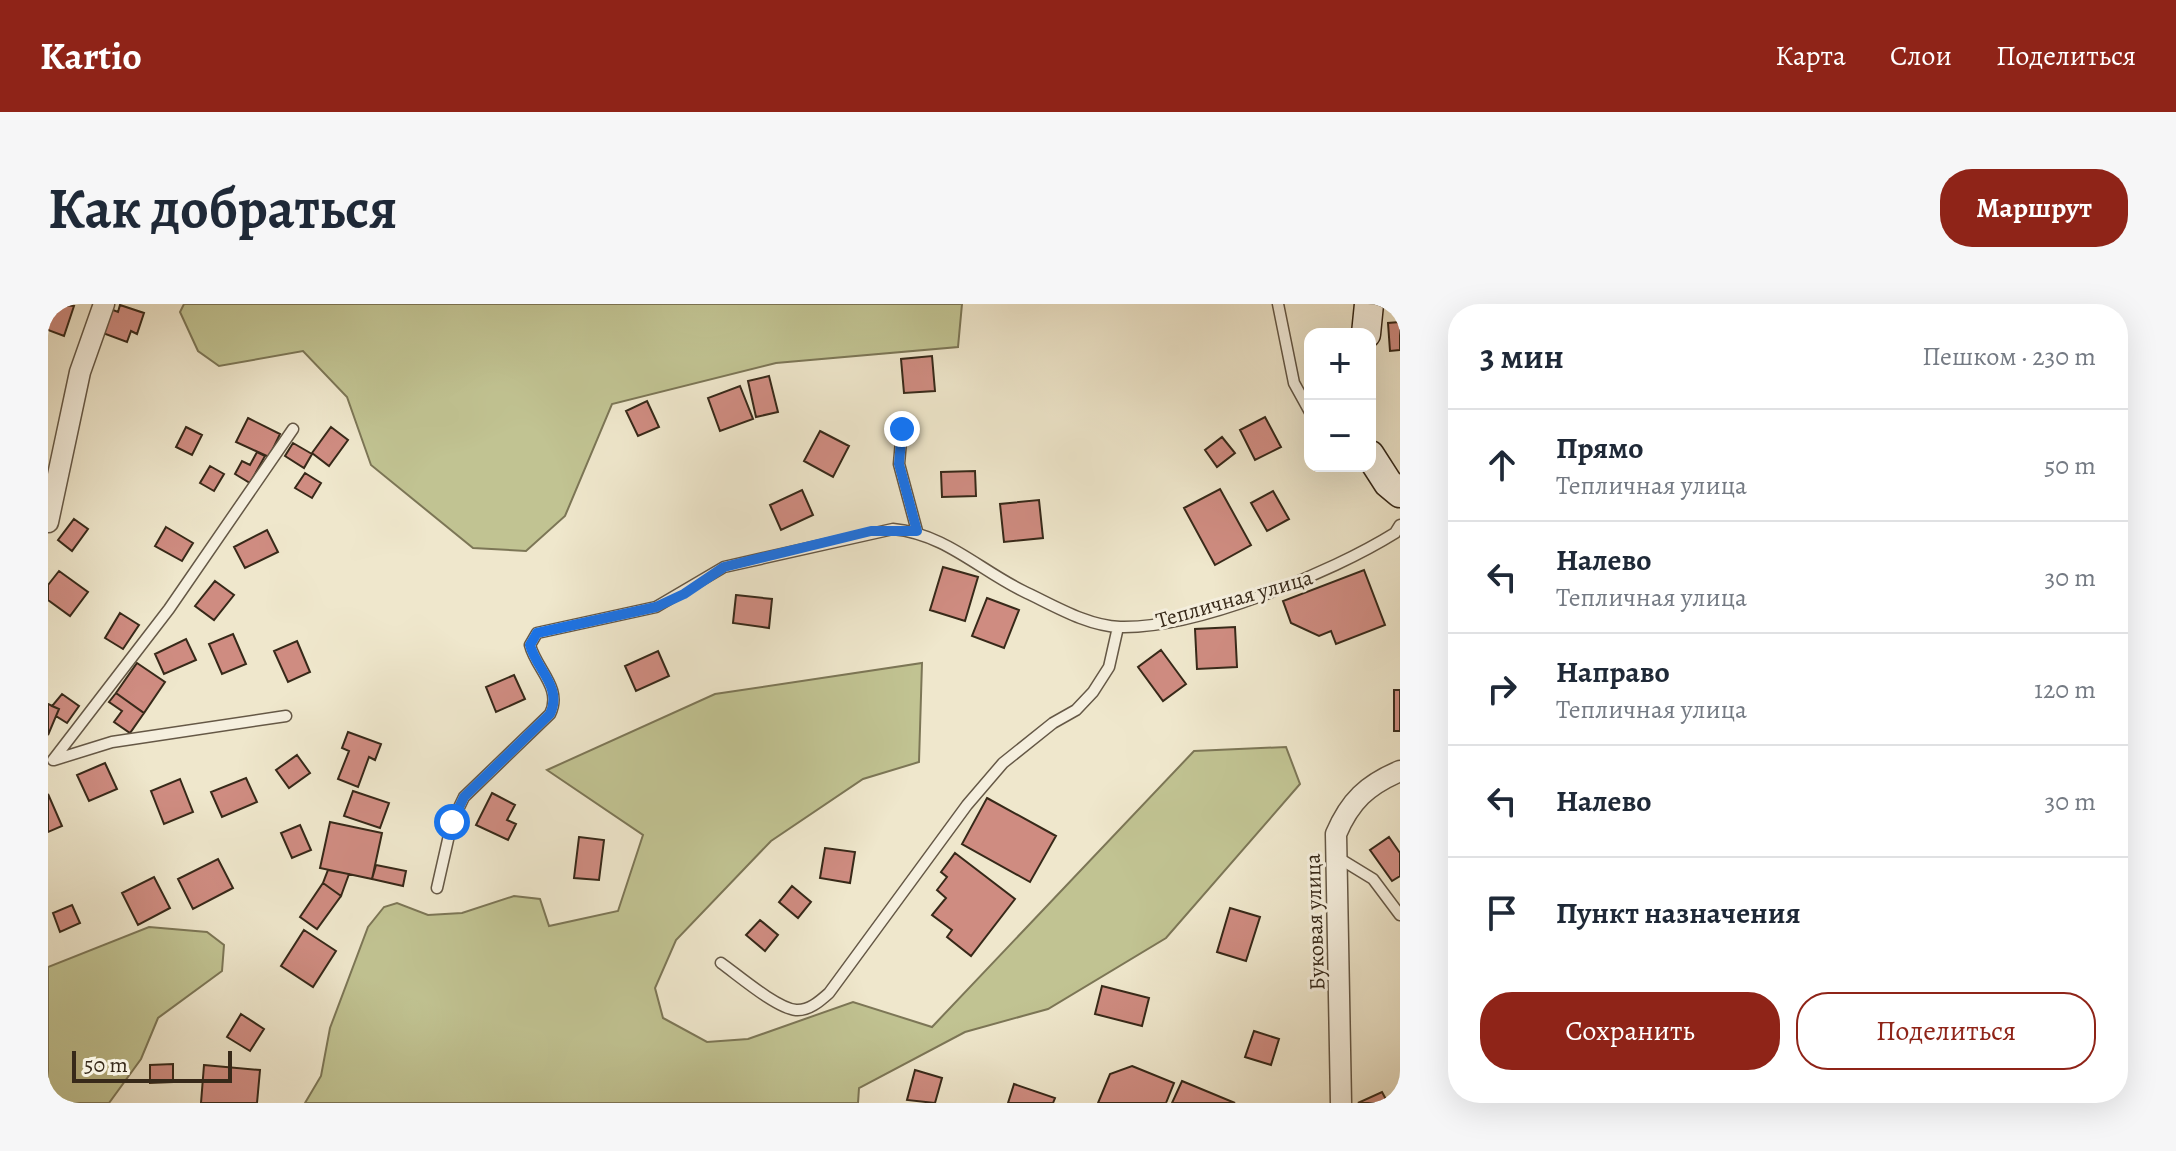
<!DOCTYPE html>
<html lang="ru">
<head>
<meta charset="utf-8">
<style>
	body { margin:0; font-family:Alegreya,serif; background:#f6f6f7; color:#1f2937 }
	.controls { position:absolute; right:24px; top:24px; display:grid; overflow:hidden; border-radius:16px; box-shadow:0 8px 32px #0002 }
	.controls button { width:72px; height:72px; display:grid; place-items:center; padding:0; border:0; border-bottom:2px solid #e0e1e3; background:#fff; color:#1f2937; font:40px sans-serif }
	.scale { position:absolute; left:24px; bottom:20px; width:160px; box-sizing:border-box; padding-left:8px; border:4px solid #372919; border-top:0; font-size:22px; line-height:28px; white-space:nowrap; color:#372919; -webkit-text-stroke:6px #f5efde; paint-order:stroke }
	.stop { position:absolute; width:24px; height:24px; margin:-18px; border:6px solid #1a73e8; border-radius:50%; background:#fff }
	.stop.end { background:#1a73e8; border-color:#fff; box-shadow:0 2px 8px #0008 }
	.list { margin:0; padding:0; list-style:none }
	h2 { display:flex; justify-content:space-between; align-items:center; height:104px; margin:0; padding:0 32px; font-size:34px }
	h2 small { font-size:26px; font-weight:400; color:#747a83 }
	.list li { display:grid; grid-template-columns:52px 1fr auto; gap:24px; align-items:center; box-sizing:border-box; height:112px; padding:0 32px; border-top:2px solid #e0e1e3 }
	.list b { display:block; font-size:30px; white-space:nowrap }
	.list p { margin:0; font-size:26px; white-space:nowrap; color:#747a83 }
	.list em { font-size:26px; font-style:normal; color:#747a83 }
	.actions { display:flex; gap:16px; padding:24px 32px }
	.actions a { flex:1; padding:18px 0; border:2px solid #8f2418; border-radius:32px; text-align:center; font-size:28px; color:#8f2418 }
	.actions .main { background:#8f2418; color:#fff }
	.icon { flex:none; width:44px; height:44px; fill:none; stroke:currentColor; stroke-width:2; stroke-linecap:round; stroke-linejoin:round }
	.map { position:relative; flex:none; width:1352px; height:799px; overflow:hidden; border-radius:32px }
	header { display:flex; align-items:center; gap:48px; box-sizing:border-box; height:112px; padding:0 40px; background:#8f2418; color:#fff }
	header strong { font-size:38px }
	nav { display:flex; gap:44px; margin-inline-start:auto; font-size:28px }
	.intro { display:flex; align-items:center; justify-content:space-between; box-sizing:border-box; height:192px; padding:0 48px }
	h1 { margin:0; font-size:56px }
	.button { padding:20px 36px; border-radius:32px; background:#8f2418; color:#fff; font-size:28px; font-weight:700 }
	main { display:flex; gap:48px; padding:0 48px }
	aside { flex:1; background:#fff; border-radius:32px; box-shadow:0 8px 32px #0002 }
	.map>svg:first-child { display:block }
	.green { fill:#c1c392; stroke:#7c7656; stroke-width:2 }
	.building { fill:#cf8c81; stroke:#372919; stroke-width:2 }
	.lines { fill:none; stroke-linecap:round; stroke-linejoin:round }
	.lane-casing { stroke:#655846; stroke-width:13 }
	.street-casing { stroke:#655846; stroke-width:23 }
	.secondary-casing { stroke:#372919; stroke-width:31 }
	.lane { stroke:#f5efde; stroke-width:10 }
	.street { stroke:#f5efde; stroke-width:20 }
	.secondary { stroke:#f5efde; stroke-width:28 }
	.route { stroke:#1a73e8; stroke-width:10 }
	.labels { text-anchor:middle; stroke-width:6; stroke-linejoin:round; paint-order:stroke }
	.street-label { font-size:22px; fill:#372919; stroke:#f5efde }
</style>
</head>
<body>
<header>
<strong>Kartio</strong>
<nav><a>Карта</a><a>Слои</a><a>Поделиться</a></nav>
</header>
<div class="intro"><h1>Как добраться</h1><a class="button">Маршрут</a></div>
<main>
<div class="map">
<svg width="1352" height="799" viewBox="0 0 1352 799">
	<rect width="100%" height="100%" fill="#efe7cc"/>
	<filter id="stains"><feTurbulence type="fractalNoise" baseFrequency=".0025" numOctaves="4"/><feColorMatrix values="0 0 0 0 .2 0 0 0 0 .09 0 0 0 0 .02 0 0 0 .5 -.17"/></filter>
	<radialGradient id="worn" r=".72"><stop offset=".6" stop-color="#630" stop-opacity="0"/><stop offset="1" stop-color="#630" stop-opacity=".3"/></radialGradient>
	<path class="green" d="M136 0H914L910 43 728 59 564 100 517 212 478 247 425 244 323 161 299 93 255 47 171 62 150 47 132 8Z
		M874 359 871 458 815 475 723 537 628 636 607 684 615 714 659 738 700 735 805 698 884 723 1146 447 1238 443 1252 480 1118 634 1000 705 917 728 811 784 810 799H257L273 772 282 724 320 623 336 603 349 599 380 611 414 609 466 592 492 595 501 622 570 607 595 531 499 466 667 390Z
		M101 623 159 628 176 641 174 667 110 714 93 755 61 799H0V663Z"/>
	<path class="building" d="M0 0 26 2 16 32 0 26Z
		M72 1 96 9 89 30 83 27 79 38 52 28 60 4 70 8Z
		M1352 18V46L1342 47 1340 19Z
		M884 52 887 87 856 89 853 55Z
		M721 72 730 108 708 113 700 77Z
		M692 82 705 115 672 127 660 94Z
		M599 97 611 123 590 132 578 107Z
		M1217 113 1233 143 1207 156 1192 126Z
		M200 114 232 130 221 153 188 138Z
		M138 123 154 131 144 151 128 143Z
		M283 123 300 136 281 162 264 149Z
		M772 127 801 142 785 173 756 157Z
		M1174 133 1187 149 1169 163 1157 146Z
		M245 139 264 150 256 164 237 152Z
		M209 148 217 152 202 179 187 170 194 157 202 161Z
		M162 162 176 170 166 187 152 179Z
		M927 167 928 192 894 193 893 168Z
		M257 169 273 179 264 194 247 184Z
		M1172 185 1203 241 1167 261 1136 204Z
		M754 186 765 211 733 226 722 201Z
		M1225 187 1241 215 1219 227 1203 199Z
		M991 196 995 234 956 238 952 200Z
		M26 215 40 225 24 247 10 236Z
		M118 223 145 239 134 257 107 242Z
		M219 226 230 248 197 264 186 243Z
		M895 263 930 273 917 317 882 306Z
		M1316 266 1337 321 1288 340 1283 327 1271 332 1243 319 1235 297Z
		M11 267 40 288 22 312 0 296V281Z
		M167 277 186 291 166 316 147 302Z
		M688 291 724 295 721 324 685 319Z
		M939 294 971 306 956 344 924 332Z
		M72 309 91 321 75 345 57 334Z
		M1187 323 1189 363 1149 365 1147 325Z
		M185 330 198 360 174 370 161 340Z
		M138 335 148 356 116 370 107 350Z
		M249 337 262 368 240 378 226 347Z
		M1113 346 1138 380 1115 397 1090 363Z
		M610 347 621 372 588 387 577 362Z
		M89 359 117 378 96 409 68 389Z
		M466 371 477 395 448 408 438 383Z
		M1346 386H1352V427H1346Z
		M68 389 96 409 82 429 66 418 74 407 61 398Z
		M14 390 31 402 19 419 8 412 11 405 4 402Z
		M0 400 11 405 0 431Z
		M300 428 333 440 327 456 321 453 310 483 290 475 301 447 294 444Z
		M249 451 262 469 241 484 228 466Z
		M57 459 69 485 41 497 29 471Z
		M198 474 209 498 174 513 163 488Z
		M132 475 145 508 116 520 103 487Z
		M305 487 341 499 332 524 296 512Z
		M444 489 467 501 459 516 468 520 460 536 428 521Z
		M0 490 14 522 0 528Z
		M939 494 1008 532 982 578 914 540Z
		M282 518 334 529 324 575 272 564Z
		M252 521 263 546 244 554 233 529Z
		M531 533 556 536 551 576 526 574Z
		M1341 533 1352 549V572L1344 577 1322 546Z
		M777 544 807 548 802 579 772 574Z
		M907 549 967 595 923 652 899 633 904 626 884 611 898 594 889 586 899 573 893 568Z
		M170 555 185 584 145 605 130 575Z
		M328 561 358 567 355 582 324 575Z
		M280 566 301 570 293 592 275 579Z
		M106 573 122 604 90 621 74 589Z
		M275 579 293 592 269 625 252 613Z
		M744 582 763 598 750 614 731 598Z
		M24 601 32 619 12 628 5 609Z
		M1182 604 1212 613 1198 657 1169 648Z
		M712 616 730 631 717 647 698 631Z
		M256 626 288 647 265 683 233 662Z
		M1054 682 1101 694 1094 722 1047 710Z
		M193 710 216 725 202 747 179 733Z
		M1206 727 1231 735 1223 761 1197 753Z
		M125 760V778L102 779V761Z
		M156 761 212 766 209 799H153Z
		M1084 762 1126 779 1118 799H1050L1062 770Z
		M867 766 894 774 887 799 859 796Z
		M1134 777 1187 799H1124Z
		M966 780 1007 794 1005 799H960Z
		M1334 788 1340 799H1310Z"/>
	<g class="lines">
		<g class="lane-casing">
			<path id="lane" d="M1230 0 1246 79 1262 108
				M854 125 851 160 869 227
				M5 456 121 305 245 125
				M6 456 64 438 238 412
				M1289 553 1325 575 1352 611
				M389 584 404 518 416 493 502 410C515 384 488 365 482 341L489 329 608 303 676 263 845 225C897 230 930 265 975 287 1005 301 1039 322 1072 323 1147 325 1283 269 1347 229L1352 221
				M673 659C690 671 728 704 748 706 761 707 772 697 781 689L919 501 955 459 1005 419 1028 406 1045 388 1061 363 1070 323"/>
		</g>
		<g class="street-casing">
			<path id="street" d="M0 218 32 68 56 0
				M1293 799 1288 530C1302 497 1319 481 1352 467"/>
		</g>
		<g class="secondary-casing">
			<path id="secondary" d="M1318 30 1321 0
				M1322 151 1340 179 1352 189"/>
		</g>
		<use href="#lane" class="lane"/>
		<use href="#street" class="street"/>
		<use href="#secondary" class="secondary"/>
	</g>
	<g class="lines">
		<path class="route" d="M404 518 416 493 502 410C515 383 488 365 482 341L489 329 608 303 636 290 676 263 823 227H869L851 160 854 125"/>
	</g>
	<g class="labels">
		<g class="street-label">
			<text transform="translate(1186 294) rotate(-16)" y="8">Тепличная улица</text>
			<text transform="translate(1266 618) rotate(-92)" y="8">Буковая улица</text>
		</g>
	</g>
	<rect width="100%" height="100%" filter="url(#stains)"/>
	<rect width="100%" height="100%" fill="url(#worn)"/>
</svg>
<div class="controls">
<button>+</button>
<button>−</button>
</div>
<div class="scale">50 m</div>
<div class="stop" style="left:404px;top:518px"></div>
<div class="stop end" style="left:854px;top:125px"></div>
</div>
<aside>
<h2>3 мин<small>Пешком · 230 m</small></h2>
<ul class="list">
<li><svg class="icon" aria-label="ahead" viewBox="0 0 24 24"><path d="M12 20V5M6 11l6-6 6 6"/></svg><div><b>Прямо</b><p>Тепличная улица</p></div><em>50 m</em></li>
<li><svg class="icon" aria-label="left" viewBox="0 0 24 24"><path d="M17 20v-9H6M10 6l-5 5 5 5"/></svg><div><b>Налево</b><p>Тепличная улица</p></div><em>30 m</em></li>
<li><svg class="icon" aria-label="right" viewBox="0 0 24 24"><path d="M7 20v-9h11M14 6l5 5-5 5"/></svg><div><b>Направо</b><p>Тепличная улица</p></div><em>120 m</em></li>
<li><svg class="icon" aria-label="left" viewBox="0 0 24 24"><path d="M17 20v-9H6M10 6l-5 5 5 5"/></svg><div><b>Налево</b></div><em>30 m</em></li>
<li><svg class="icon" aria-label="arrive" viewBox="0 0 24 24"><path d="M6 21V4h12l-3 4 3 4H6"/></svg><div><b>Пункт назначения</b></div></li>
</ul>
<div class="actions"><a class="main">Сохранить</a><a>Поделиться</a></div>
</aside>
</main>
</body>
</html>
